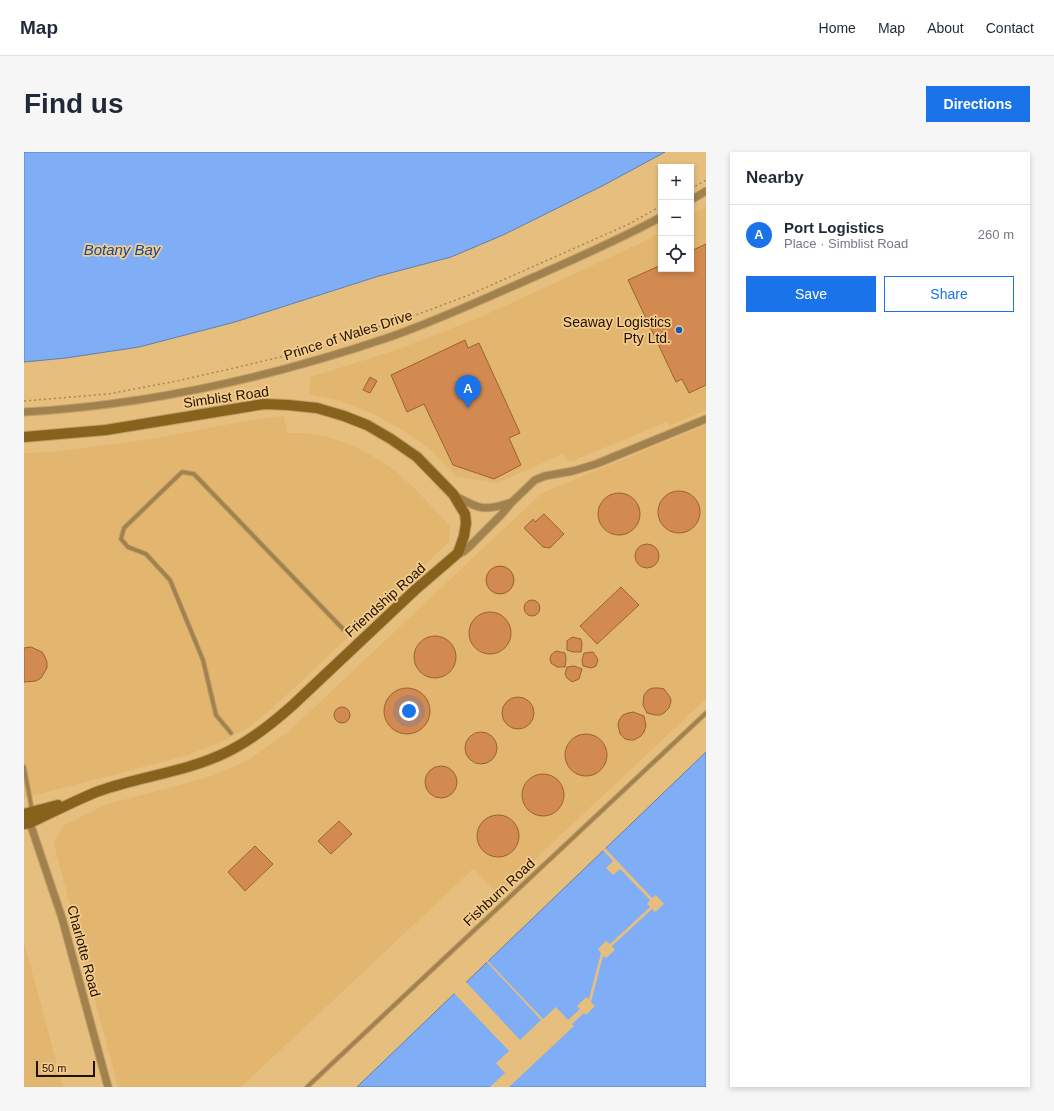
<!DOCTYPE html>
<html lang="en">
<head>
<meta charset="utf-8">
<style>
	body { margin:0; font-family:Helvetica,sans-serif; background:#f6f6f7; color:#1f2937 }
	.controls { position:absolute; right:12px; top:12px; display:grid; overflow:hidden; border-radius:0px; box-shadow:0 2px 6px #0003 }
	.controls button { width:36px; height:36px; display:grid; place-items:center; padding:0; border:0; border-bottom:1px solid #e0e1e3; background:#fff; color:#1f2937; font:20px sans-serif }
	.scale { position:absolute; left:12px; bottom:10px; width:59px; box-sizing:border-box; padding-left:4px; border:2px solid #1f1100; border-top:0; font-size:11px; line-height:14px; white-space:nowrap; color:#1f1100; -webkit-text-stroke:3px #f3cb8b; paint-order:stroke }
	.you { position:absolute; left:385px; top:559px; width:14px; height:14px; margin:-10px; border:3px solid #fff; border-radius:50%; background:#1a73e8; box-shadow:0 0 0 6px #1a73e833 }
	.badge { display:grid; place-items:center; width:26px; height:26px; border-radius:50%; background:#1a73e8; color:#fff; font-size:13px; font-weight:700 }
	.pin { position:absolute; translate:-50% -33px; filter:drop-shadow(0 1px 2px #0008) }
	.pin::after { content:''; position:absolute; top:21px; width:14px; height:12px; background:inherit; clip-path:polygon(0 0,100% 0,50% 100%) }
	.list { margin:0; padding:0; list-style:none }
	h2 { display:flex; justify-content:space-between; align-items:center; height:52px; margin:0; padding:0 16px; font-size:17px }
	h2 small { font-size:13px; font-weight:400; color:#747a83 }
	.list li { display:grid; grid-template-columns:26px 1fr auto; gap:12px; align-items:center; box-sizing:border-box; height:60px; padding:0 16px; border-top:1px solid #e0e1e3 }
	.list b { display:block; font-size:15px; white-space:nowrap }
	.list p { margin:0; font-size:13px; white-space:nowrap; color:#747a83 }
	.list em { font-size:13px; font-style:normal; color:#747a83 }
	.actions { display:flex; gap:8px; padding:12px 16px }
	.actions a { flex:1; padding:9px 0; border:1px solid #1a73e8; border-radius:0px; text-align:center; font-size:14px; color:#1a73e8 }
	.actions .main { background:#1a73e8; color:#fff }
	.icon { flex:none; width:22px; height:22px; fill:none; stroke:currentColor; stroke-width:2; stroke-linecap:round; stroke-linejoin:round }
	.map { position:relative; flex:none; width:682px; height:935px; overflow:hidden; border-radius:0px }
	header { display:flex; align-items:center; gap:24px; box-sizing:border-box; height:56px; padding:0 20px; background:#fff; border-bottom:1px solid #e0e1e3 }
	header strong { font-size:19px }
	nav { display:flex; gap:22px; margin-inline-start:auto; font-size:14px }
	.intro { display:flex; align-items:center; justify-content:space-between; box-sizing:border-box; height:96px; padding:0 24px }
	h1 { margin:0; font-size:28px }
	.button { padding:10px 18px; border-radius:0px; background:#1a73e8; color:#fff; font-size:14px; font-weight:700 }
	main { display:flex; gap:24px; padding:0 24px }
	aside { flex:1; background:#fff; border-radius:0px; box-shadow:0 2px 6px #0003 }
	.map>svg:first-child { display:block }
	.built { fill:#e2b66f }
	.water { fill:#7faef6; stroke:#627fac }
	.pier { fill:#e6be7e }
	.building { fill:#d28a50; stroke:#986235 }
	.lines { fill:none; stroke-linecap:round; stroke-linejoin:round }
	.lane-casing { stroke:#c29f67; stroke-width:5.5 }
	.street-casing { stroke:#c29f67; stroke-width:9 }
	.secondary-casing { stroke:#c29f67; stroke-width:12 }
	.path { stroke:#a78856; stroke-width:1.5; stroke-dasharray:2 3; stroke-linecap:butt }
	.lane { stroke:#a1814e; stroke-width:3.5 }
	.street { stroke:#a1814e; stroke-width:7 }
	.secondary { stroke:#87621d; stroke-width:10 }
	.poi-dot { fill:#085bc5; stroke:#f3cb8b; stroke-width:1.5 }
	.labels { text-anchor:middle; stroke-width:3.5; stroke-linejoin:round; paint-order:stroke }
	.poi-label { font-size:14px; fill:#1f1100; stroke:#f3cb8b; text-anchor:end }
	.street-label { font-size:14px; fill:#1f1100; stroke:#f3cb8b }
	.water-label { font-size:15px; font-style:italic; fill:#0e4a9c; stroke:#f3cb8b }
</style>
</head>
<body>
<header>
<strong>Map</strong>
<nav><a>Home</a><a>Map</a><a>About</a><a>Contact</a></nav>
</header>
<div class="intro"><h1>Find us</h1><a class="button">Directions</a></div>
<main>
<div class="map">
<svg width="682" height="935" viewBox="0 0 682 935">
	<rect width="100%" height="100%" fill="#e6be7e"/>
	<path class="built" d="M682 54V258L645 274 643 270 546 310 538 302 474 331 433 325 407 298 380 279 350 262 316 249 285 242 287 225 378 196 459 164 615 92 637 80V117H667V63Z
		M260 264 263 281H280L303 285 325 292 345 302 370 318 390 336 426 374 425 390 251 554 224 576 197 590 161 604 0 646V301L30 300 127 287 222 269Z
		M682 273V547L474 742 449 717 217 935H94L30 692 39 674 81 653 188 624 221 610 263 581 518 341Z
		M0 790 39 935H0Z"/>
	<path class="water" d="M0 0H641L580 33 479 83 427 105 355 124 211 170 115 195 42 206 0 210Z
		M682 600V935H333Z"/>
	<path class="pier" d="M580 695 628 746 632 743 640 752 631 760 628 757 588 794 591 798 582 806 579 804 567 850 571 854 562 863 560 861 548 872 550 874 485 935H466L481 921 472 911 485 899 429 840 441 829 496 888 517 868 462 809 463 808 519 867 532 855 544 868 556 857 553 854 562 845 565 847 577 801 574 797 582 789 586 792 626 755 623 752 626 748 596 717 589 723 582 716 589 709 578 697Z"/>
	<path class="building" d="M682 92V233L665 241 658 227 652 230 604 128 637 113V117H667V99Z
		M441 188 444 196 455 191 496 281 485 286 497 313 470 327 429 313 400 252 383 260 367 223Z
		M346 225 353 229 346 241 339 238Z
		M634 360a21 21 0 1 1 42 0a21 21 0 1 1-42 0Z
		M574 362a21 21 0 1 1 42 0a21 21 0 1 1-42 0Z
		M520 362 540 382 526 396 519 395 500 376 509 367 511 370Z
		M611 404a12 12 0 1 1 24 0a12 12 0 1 1-24 0Z
		M462 428a14 14 0 1 1 28 0a14 14 0 1 1-28 0Z
		M597 435 615 453 573 492 556 474Z
		M500 456a8 8 0 1 1 16 0a8 8 0 1 1-16 0Z
		M445 481a21 21 0 1 1 42 0a21 21 0 1 1-42 0Z
		M390 505a21 21 0 1 1 42 0a21 21 0 1 1-42 0Z
		M548 485 557 487 558 492 557 500H549L543 498V489Z
		M7 495 18 500 21 505 23 510V516L17 526 12 529 0 530V496Z
		M532 499 541 501 542 507 541 515H533L527 511 526 507 527 503Z
		M569 500 573 506 574 508 572 514 567 516 559 514 558 508 560 501Z
		M550 514 558 517 555 527 548 530 543 526 541 522 543 515Z
		M629 536H635L640 537 646 545 647 549 645 556 640 561 636 563H631L623 561 619 553 620 543 624 538Z
		M360 559a23 23 0 1 1 46 0a23 23 0 1 1-46 0Z
		M478 561a16 16 0 1 1 32 0a16 16 0 1 1-32 0Z
		M310 563a8 8 0 1 1 16 0a8 8 0 1 1-16 0Z
		M609 560 620 564 622 574 620 580 617 584 610 588H606L601 587 596 582 594 573 595 568 599 563 604 561Z
		M441 596a16 16 0 1 1 32 0a16 16 0 1 1-32 0Z
		M541 603a21 21 0 1 1 42 0a21 21 0 1 1-42 0Z
		M401 630a16 16 0 1 1 32 0a16 16 0 1 1-32 0Z
		M498 643a21 21 0 1 1 42 0a21 21 0 1 1-42 0Z
		M453 684a21 21 0 1 1 42 0a21 21 0 1 1-42 0Z
		M315 669 328 682 307 702 294 689Z
		M231 694 249 712 221 739 204 720Z"/>
	<g class="lines">
		<g class="lane-casing">
			<path id="lane" d="M207 581 192 563 179 508 146 428 122 402 104 395 97 387 100 376 158 320 170 322 319 477
				M0 615 8 658
				M283 935 682 561"/>
		</g>
		<g class="street-casing">
			<path id="street" d="M667 48 682 39
				M0 260C125 253 248 225 366 185 409 170 451 151 494 132 542 111 591 90 637 65
				M430 343C455 357 460 360 488 350
				M434 401 439 400 445 395 477 363 488 350 511 328 521 324 549 319 572 312 682 267
				M6 671 38 766 84 935"/>
		</g>
		<g class="secondary-casing">
			<path id="secondary" d="M0 285 82 278 240 252 264 253 293 256 320 264 343 273 367 287 393 305 429 342 441 362 442 371 440 384 434 401 391 438 270 552C249 571 228 588 203 600 163 620 117 624 75 639 52 648 29 660 6 671L0 672
				M0 662 34 653"/>
		</g>
		<path class="path" d="M667 37 682 28
			M0 249 84 242 153 229 227 212 285 198C293 201 298 198 303 191L392 163 445 143 605 72 637 54"/>
		<use href="#lane" class="lane"/>
		<use href="#street" class="street"/>
		<use href="#secondary" class="secondary"/>
	</g>
	<circle class="poi-dot" cx="655" cy="178" r="4"/>
	<g class="labels">
		<g class="poi-label">
			<text x="647" y="175">Seaway Logistics<tspan x="647" dy="16">Pty Ltd.</tspan></text>
		</g>
		<g class="street-label">
			<text transform="translate(324 183) rotate(-18)" y="5">Prince of Wales Drive</text>
			<text transform="translate(202 245) rotate(-8)" y="5">Simblist Road</text>
			<text transform="translate(361 448) rotate(-42)" y="5">Friendship Road</text>
			<text transform="translate(475 740) rotate(-43)" y="5">Fishburn Road</text>
			<text transform="translate(60 799) rotate(75)" y="5">Charlotte Road</text>
		</g>
		<g class="water-label">
			<text x="98" y="103">Botany Bay</text>
		</g>
	</g>
</svg>
<div class="controls">
<button>+</button>
<button>−</button>
<button><svg class="icon" aria-label="locate" viewBox="0 0 24 24"><circle cx="12" cy="12" r="6"/><path d="M12 2v4M12 18v4M2 12h4M18 12h4"/></svg></button>
</div>
<div class="scale">50 m</div>
<div class="you"></div>
<div class="pin badge" style="left:444px;top:256px">A</div>
</div>
<aside>
<h2>Nearby<small></small></h2>
<ul class="list">
<li><span class="badge">A</span><div><b>Port Logistics</b><p>Place · Simblist Road</p></div><em>260 m</em></li>
</ul>
<div class="actions"><a class="main">Save</a><a>Share</a></div>
</aside>
</main>
</body>
</html>
